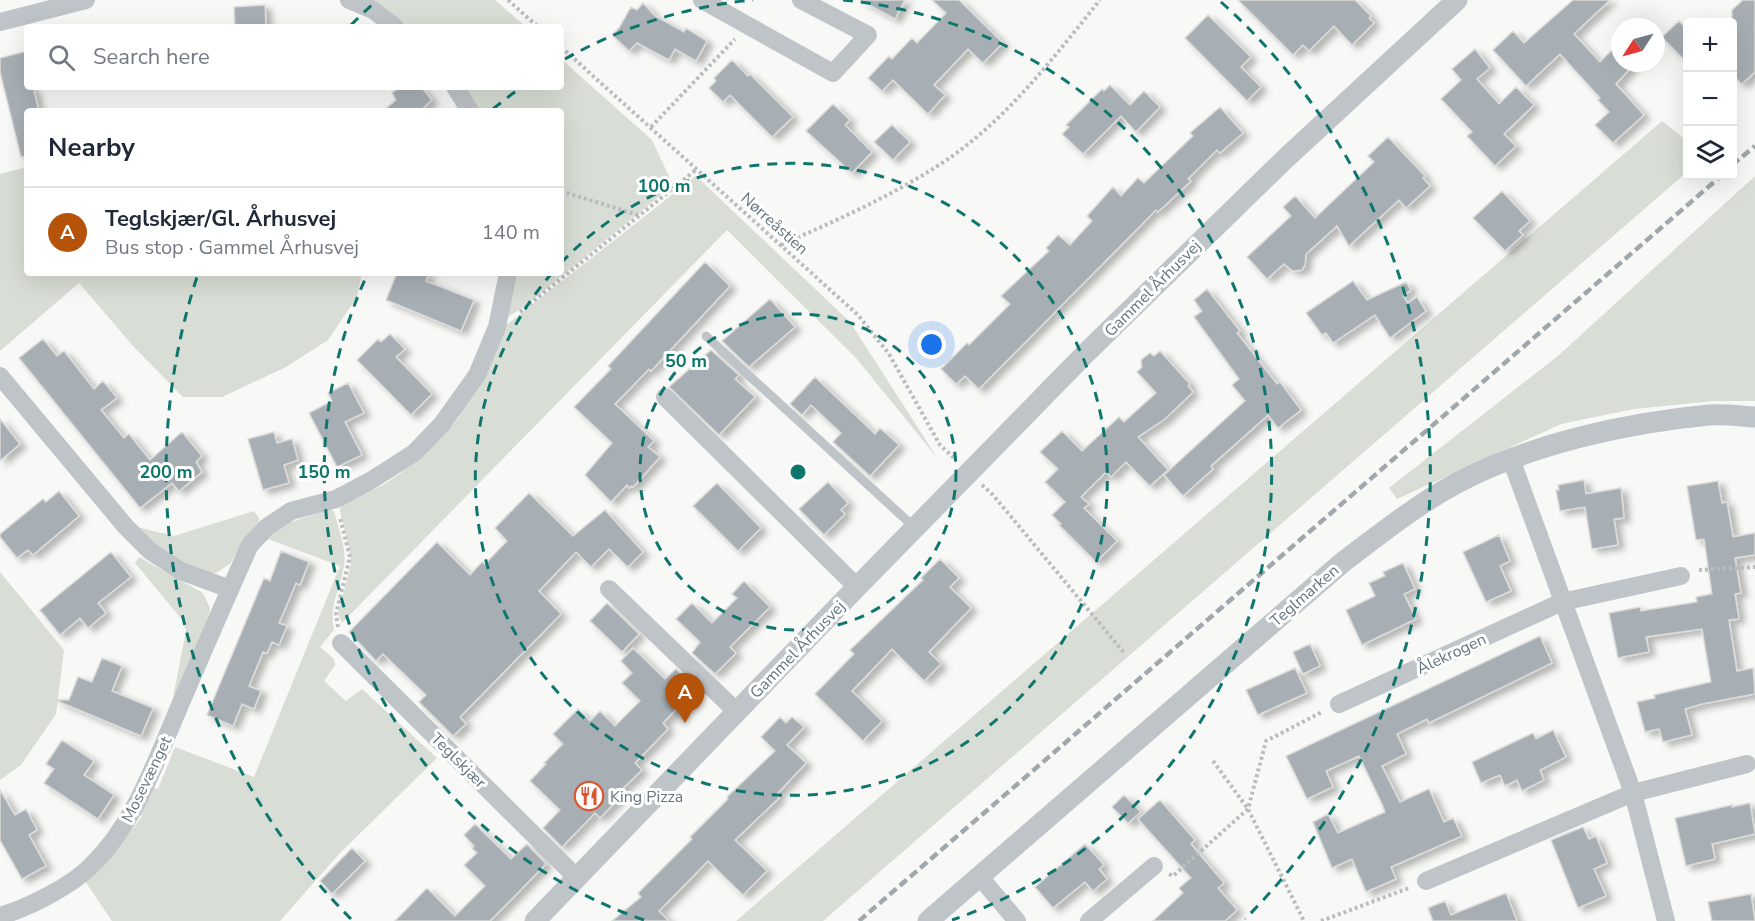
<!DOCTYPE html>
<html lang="en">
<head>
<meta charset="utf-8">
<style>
	body { margin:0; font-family:"Nunito Sans",sans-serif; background:#f2f2f3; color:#1f2937 }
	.controls { position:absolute; right:18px; top:18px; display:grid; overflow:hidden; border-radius:6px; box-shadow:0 6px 24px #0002 }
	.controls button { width:54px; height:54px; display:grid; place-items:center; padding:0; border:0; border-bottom:2px solid #e0e1e3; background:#fff; color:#1f2937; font:30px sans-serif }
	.compass { position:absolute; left:1611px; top:18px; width:54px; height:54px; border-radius:50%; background:#fff; box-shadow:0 6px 24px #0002; rotate:234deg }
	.you { position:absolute; left:932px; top:345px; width:21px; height:21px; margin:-15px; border:4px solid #fff; border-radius:50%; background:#1a73e8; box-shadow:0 0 0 9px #1a73e833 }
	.badge { display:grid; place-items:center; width:39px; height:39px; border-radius:50%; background:#b45309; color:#fff; font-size:20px; font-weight:700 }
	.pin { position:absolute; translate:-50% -50px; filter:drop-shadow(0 2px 3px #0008) }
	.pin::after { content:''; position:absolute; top:32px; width:21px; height:18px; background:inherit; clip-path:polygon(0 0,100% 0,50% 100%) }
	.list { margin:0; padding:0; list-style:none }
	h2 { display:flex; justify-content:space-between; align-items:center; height:78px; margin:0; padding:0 24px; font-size:26px }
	h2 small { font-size:20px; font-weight:400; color:#747a83 }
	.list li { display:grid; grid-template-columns:39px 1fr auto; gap:18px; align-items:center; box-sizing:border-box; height:90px; padding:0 24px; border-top:2px solid #e0e1e3 }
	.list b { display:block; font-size:22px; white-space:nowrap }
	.list p { margin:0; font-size:20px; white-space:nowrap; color:#747a83 }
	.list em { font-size:20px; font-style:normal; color:#747a83 }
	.icon { flex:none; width:33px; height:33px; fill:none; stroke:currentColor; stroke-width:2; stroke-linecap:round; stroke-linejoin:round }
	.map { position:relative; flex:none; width:1755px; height:921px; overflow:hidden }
	.search { position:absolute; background:#fff; box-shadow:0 6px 24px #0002; left:24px; top:24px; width:540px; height:66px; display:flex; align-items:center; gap:15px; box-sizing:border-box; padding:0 21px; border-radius:6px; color:#747a83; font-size:22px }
	.panel { position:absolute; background:#fff; box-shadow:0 6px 24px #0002; left:24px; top:108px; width:540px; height:168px; border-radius:6px }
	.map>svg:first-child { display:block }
	.green { fill:#d8ddd5 }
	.building { fill:#a7afb5; stroke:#dadad8; stroke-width:1.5; filter:url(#shadow) }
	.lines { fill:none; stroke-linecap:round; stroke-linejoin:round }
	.path { stroke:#babdc0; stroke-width:4; stroke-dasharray:3 3; stroke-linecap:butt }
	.service { stroke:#bfc4c8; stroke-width:9 }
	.minor { stroke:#bfc4c8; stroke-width:18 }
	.tertiary { stroke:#bfc4c8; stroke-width:21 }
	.rail { stroke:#a1a8ad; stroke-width:4.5; stroke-dasharray:9 4.5; stroke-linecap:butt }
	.ring { fill:none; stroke:#0f766e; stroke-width:3; stroke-dasharray:10 8 }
	.labels { text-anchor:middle; stroke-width:6; stroke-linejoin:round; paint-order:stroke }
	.street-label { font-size:16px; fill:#657580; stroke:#fff }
	.poi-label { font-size:16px; fill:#657580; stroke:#fff; text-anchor:start }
	.centre { fill:#0f766e; stroke:#fff; stroke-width:3 }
	.ring-label { font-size:18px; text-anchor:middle; font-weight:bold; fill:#0f766e; stroke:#fff; stroke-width:6; stroke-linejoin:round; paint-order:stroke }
</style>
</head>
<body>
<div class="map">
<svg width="1755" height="921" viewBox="0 0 1755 921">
	<defs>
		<filter id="shadow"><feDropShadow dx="6" dy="4" stdDeviation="3" flood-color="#0004"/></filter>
	</defs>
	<rect width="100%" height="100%" fill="#f8f8f6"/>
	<path class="green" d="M366 0H495L526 27H407Z
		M561 59 652 140 673 185 525 306 508 317 514 273H561V111H474L465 87H561Z
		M1662 121 1687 141V172L823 921H736Z
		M27 167V273H362L357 297 328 340 286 367 222 397H183L133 346 79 283 0 351V174Z
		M696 176 850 322 938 459 856 358 727 230 342 623 338 614 351 564 350 553 340 511 341 505C354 499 367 493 379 487 410 470 438 442 460 416L456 412 471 389 476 392C488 370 498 349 505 326Z
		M1755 176V401H1714L1634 409 1561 424 1397 499 1389 488 1559 355Z
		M330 509 334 511C338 528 347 548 344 566 340 590 329 604 334 630L320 647 334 659 335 665 324 681 346 701 362 689 437 758 339 854 280 921H112L85 881 118 849 142 816 138 813 151 787 158 789 175 747 254 777 340 566 268 539 285 524Z
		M254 511 259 518V524L246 537 230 564 216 573H207L200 572 155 547 137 527 174 536Z
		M139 557 203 593 210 608 209 614 201 638 172 703 186 631 183 621 135 563Z
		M0 572 64 650 56 714 21 765 0 780Z"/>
	<path class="building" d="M860 0H905L895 19Z
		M932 0H959L1003 43 983 63 968 49 934 85 945 95 928 114 893 80 882 91 868 78 889 56 892 59 912 38 917 43 946 13Z
		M1238 0H1355L1371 16 1369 18 1374 23 1352 45 1334 26 1309 51 1303 45 1293 55Z
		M1573 0H1610L1574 34 1600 62 1620 42V63H1635L1616 84 1644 115 1613 143 1595 125 1609 112 1598 100 1600 98 1560 54 1526 86 1493 50 1513 31 1524 43Z
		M1743 0H1755V72L1742 84 1732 75V10Z
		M643 3 655 16 684 32 686 28 707 41 696 61 675 49 669 60 637 43 629 51 612 35 619 28 631 7 637 10Z
		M265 5 266 27H235L234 7Z
		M1208 15 1251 57 1241 67 1261 87 1247 101 1185 38Z
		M1679 21 1688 30V64L1662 37Z
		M1475 49 1490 68 1477 79 1499 104 1516 87 1534 105 1504 134 1516 146 1495 166 1467 136 1472 132 1441 99 1461 80 1452 69Z
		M27 51V87H33L39 111H27V156L21 157 0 72V58Z
		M732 60 748 76 750 74 793 117 772 137 730 95 723 102 709 88 716 81 714 78Z
		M1110 85 1130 105 1144 91 1160 107 1136 132 1121 116 1083 154 1062 134 1069 127 1066 125 1102 89 1104 91Z
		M400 87H421L432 100 420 111H383L396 100 392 93Z
		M833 104 850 120 845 125 872 152 852 173 806 131Z
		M1220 107 1243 133 1220 153 1217 150 1188 179 1191 181 1158 212 1156 210 979 389 965 376 956 384 941 369 967 343 969 345 1010 304 1001 296 1049 251 1046 248 1058 235 1070 245 1092 221 1087 216 1113 187 1121 196 1138 178 1144 183 1193 136 1190 133Z
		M892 125 910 142 893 160 874 142Z
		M1388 137 1425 176 1423 178 1430 186 1406 208 1399 200 1349 246 1337 226 1306 254 1305 265 1302 270 1293 271 1284 264 1267 279 1247 257 1291 216 1283 207 1295 196 1315 218 1374 162 1368 156Z
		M1502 191 1530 221 1519 231 1523 235 1505 251 1473 218Z
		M705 262 730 286 651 371 649 369 615 404 654 441 648 447 660 457 633 487 631 486 629 488 627 485 611 502 585 475 612 443 574 407 611 369 608 366Z
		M397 273H429L426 281 474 300 461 331 386 300Z
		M1353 281 1367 300 1406 282 1411 290 1403 296 1408 303 1417 297 1426 311 1390 338 1375 315 1333 343 1326 333 1322 335 1306 313Z
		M1207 289 1240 331 1237 333 1277 384 1280 382 1301 410 1278 428 1268 415 1211 466 1213 469 1183 496 1164 475 1245 401 1232 385 1239 379 1194 317 1202 311 1194 300Z
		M770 299 795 327 749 367 722 341Z
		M390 334 405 349 396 357 432 394 411 415 357 360 378 339 381 342Z
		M43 339 57 356 64 351 94 389 103 381 117 398 101 410 124 438 129 434 150 460 182 432 202 456 196 462 202 472 179 491 172 483 140 508 19 358Z
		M711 350 739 375 735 379 755 397 719 435 669 387Z
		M1160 351 1190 384 1188 386 1193 392 1165 419 1138 437 1168 470 1150 486 1126 462 1111 477 1106 472 1081 497 1089 504 1084 508 1117 541 1096 562 1059 525 1061 524 1052 515 1065 502 1045 482 1058 469 1040 452 1062 431 1082 451 1119 417 1124 422 1156 393 1137 372 1142 367 1141 360 1150 353 1154 356Z
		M815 377 875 434 880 428 899 445 870 476 833 442 841 433 811 405 802 415 790 404Z
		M348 383 364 413 345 422 362 455 337 467 309 413 332 401 328 393Z
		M0 419 20 444 0 461Z
		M274 432 277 443 292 439 298 460 284 465 289 483 263 490 248 439Z
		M1584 480 1586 494 1621 488 1624 518 1614 519 1618 545 1592 549 1585 507 1560 511 1556 490H1559L1558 485Z
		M1718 481 1722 503 1727 502 1733 537 1755 533V555L1735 558 1741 593 1735 594 1739 619 1729 620 1737 671 1753 668 1755 694 1702 704 1685 709 1692 735 1663 742 1659 729 1645 732 1637 702 1655 698 1654 695 1711 682 1702 629 1646 637 1649 652 1618 658 1609 613 1640 607 1641 611 1697 602 1696 597 1712 594 1704 539 1696 540 1687 486Z
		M828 482 848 503 841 510 845 514 824 535 799 509Z
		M717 483 761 528 738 551 693 506Z
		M59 491 79 516 33 555 28 550 17 558 0 537V534L43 499 46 502Z
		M529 493 573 536 605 510 643 552 628 567 609 549 591 567 576 552 539 591 561 614 460 717 466 724 453 736 419 702 426 695 383 654 376 661 349 632 437 542 470 575 482 562 485 564 507 541 495 528Z
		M1499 535 1510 561 1500 566 1511 591 1486 602 1463 552Z
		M281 551 309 562 300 585 296 583 279 623 287 626 279 645 272 642 267 653 263 652 249 686 261 691 254 709 242 704 233 726 207 715 264 578 270 581Z
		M111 552 131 577 98 603 106 613 88 628 80 618 60 635 40 610Z
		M940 559 959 578 950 587 971 608 929 652 941 664 924 681 892 649 852 691 882 721 863 741 815 694 854 654 850 650 923 580 921 578Z
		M1403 563 1415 589 1404 594 1416 619 1362 645 1346 610 1375 596 1369 583 1385 576 1383 572Z
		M744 581 770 607 730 647 736 653 715 674 692 653 700 642 676 619 692 603 712 623 737 598 732 594Z
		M607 603 639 634 622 652 590 621Z
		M1540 636 1552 663 1429 723 1427 719 1397 734 1406 754 1382 766 1400 802 1429 789 1444 822 1453 818 1462 836 1391 867 1396 879 1366 892 1352 859 1332 868 1313 822 1328 814 1338 833 1385 812 1382 804 1359 756 1326 771 1333 787 1307 799 1286 756Z
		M1310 644 1320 666 1303 674 1293 652Z
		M633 648 665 679 676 669 696 688 663 723 668 729 635 763 642 770 616 795 619 798 600 818 595 813 562 847 543 828 560 810 530 781 546 764 544 763 563 744 553 734 578 709 590 721 600 711 615 726 640 701 622 683 632 673 621 661Z
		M102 658 122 666 112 691 153 708 141 736 55 700H69L78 677 92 682Z
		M1295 668 1307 693 1258 715 1246 690Z
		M780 717 786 723 792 717 804 727 787 745 806 763 776 795 779 798 735 840 767 871 743 895 708 861 659 911 669 921H612L641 897 638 893 692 839 690 837 728 799 727 797 775 751 761 737Z
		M1553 730 1566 757 1540 770 1544 780 1522 791 1517 780 1505 786 1500 775 1481 783 1472 762 1533 733 1536 739Z
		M62 740 94 761 84 775 114 795 98 819 44 783 54 769 46 764Z
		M0 790 15 815 26 809 37 830 29 835 46 866 22 879 0 840Z
		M1124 795 1141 812 1128 823 1112 807Z
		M1160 800 1195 840 1191 844 1224 883 1218 888 1237 910 1225 921H1153L1183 893 1179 888 1191 878 1138 819Z
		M1750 803 1755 834 1712 844 1715 859 1686 866 1675 818 1732 805V807Z
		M475 824 511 859 527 844 546 864 490 921H395L427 888 455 916 485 886 464 865 477 853 472 848 474 846 464 835Z
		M1583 827 1589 839 1596 836 1607 863 1594 869 1606 896 1578 908 1551 840Z
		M1085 844 1104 865 1099 869 1107 879 1093 891 1085 882 1053 908 1035 887Z
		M352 848 365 861 332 894 320 881Z
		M1506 893 1517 921H1433L1428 908 1445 901 1451 915Z
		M1751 894 1755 921H1712L1708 902Z"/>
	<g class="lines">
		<path class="path" d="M508 0 538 27
			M561 47 858 315 889 354 940 445 955 459
			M651 127 735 39
			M561 191 641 216
			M781 245C839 219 895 195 948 159 1009 117 1054 57 1100 0
			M520 312 697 169
			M982 485 993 495 1125 654
			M1699 570 1755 567
			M338 627 336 614 350 557 340 518
			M1213 761 1248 809 1304 921
			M1169 874 1173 876 1248 809 1266 741 1322 712
			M1321 921 1409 888"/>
		<path class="service" d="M706 336 915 528"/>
		<path class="minor" d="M349 0 373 10 395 27
			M702 0 833 73 868 35 801 0
			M0 22 86 0
			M455 87 470 111
			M0 376 126 527 150 551 181 571 230 589
			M665 397 857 587
			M1511 459 1633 793 1666 921
			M609 589 736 711
			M341 643 576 877
			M1339 704 1562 602 1681 576
			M979 876 1017 921
			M1426 881 1633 793 1747 764
			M0 916C28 908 71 886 91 866 134 824 154 766 177 712 201 656 225 600 250 545L267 527 291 511 336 499 370 481 414 453 442 424 477 375 497 327 508 273
			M1089 921 1154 866"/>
		<path class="tertiary" d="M535 921 857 587 1086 353 1285 159 1457 0
			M928 921 1343 562C1379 535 1415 506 1455 484 1530 444 1625 423 1709 415 1724 414 1740 416 1755 417"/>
		<path class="rail" d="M1732 165 1755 146
			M859 921 1721 176"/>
	</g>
	<g class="ring">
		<circle cx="798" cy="472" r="158"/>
		<path d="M561 263A316 316 0 1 1 552 273"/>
		<path d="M644 920A474 474 0 0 1 367 275M493 109A474 474 0 0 1 519 89M565 59A474 474 0 0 1 753 0M843 0A474 474 0 0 1 952 920"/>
		<path d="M351 919A632 632 0 0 1 197 277M351 25A632 632 0 0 1 375 2M1221 2A632 632 0 0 1 1245 919"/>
	</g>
	<defs>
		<g id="restaurant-ring" transform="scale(1.5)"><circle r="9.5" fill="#fff" stroke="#da5734" stroke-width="1.5"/><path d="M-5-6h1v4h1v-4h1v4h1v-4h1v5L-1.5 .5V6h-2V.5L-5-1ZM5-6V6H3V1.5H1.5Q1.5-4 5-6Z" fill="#da5734"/></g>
	</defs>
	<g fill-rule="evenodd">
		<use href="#restaurant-ring" x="589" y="796"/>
	</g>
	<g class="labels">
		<g class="street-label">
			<text transform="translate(775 223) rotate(42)" y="6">Nørreåstien</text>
			<text transform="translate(1152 288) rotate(-45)" y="6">Gammel Århusvej</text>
			<text transform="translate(1304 595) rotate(-41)" y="6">Teglmarken</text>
			<text transform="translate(797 649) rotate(-46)" y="6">Gammel Århusvej</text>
			<text transform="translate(1451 653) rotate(-25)" y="6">Ålekrogen</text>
			<text transform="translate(459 760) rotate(45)" y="6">Teglskjær</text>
			<text transform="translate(146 779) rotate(-64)" y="6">Mosevænget</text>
		</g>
		<g class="poi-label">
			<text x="610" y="802">King Pizza</text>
		</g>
	</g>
	<circle cx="798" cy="472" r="9" class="centre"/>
	<g class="ring-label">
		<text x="664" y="192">100 m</text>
		<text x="686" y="367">50 m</text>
		<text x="166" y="478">200 m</text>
		<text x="324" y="478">150 m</text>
	</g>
</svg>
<div class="controls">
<button>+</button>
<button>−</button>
<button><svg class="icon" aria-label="layers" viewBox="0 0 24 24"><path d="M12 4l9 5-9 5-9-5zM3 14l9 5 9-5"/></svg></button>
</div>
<svg class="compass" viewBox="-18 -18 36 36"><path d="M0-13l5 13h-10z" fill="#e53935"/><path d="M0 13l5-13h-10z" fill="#747a83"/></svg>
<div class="you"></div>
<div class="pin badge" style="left:685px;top:723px">A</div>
<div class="search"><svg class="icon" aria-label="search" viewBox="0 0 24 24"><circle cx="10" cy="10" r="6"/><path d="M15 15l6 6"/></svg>Search here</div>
<section class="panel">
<h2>Nearby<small></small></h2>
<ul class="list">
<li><span class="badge">A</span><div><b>Teglskjær/Gl. Århusvej</b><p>Bus stop · Gammel Århusvej</p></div><em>140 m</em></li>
</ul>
</section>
</div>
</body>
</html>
